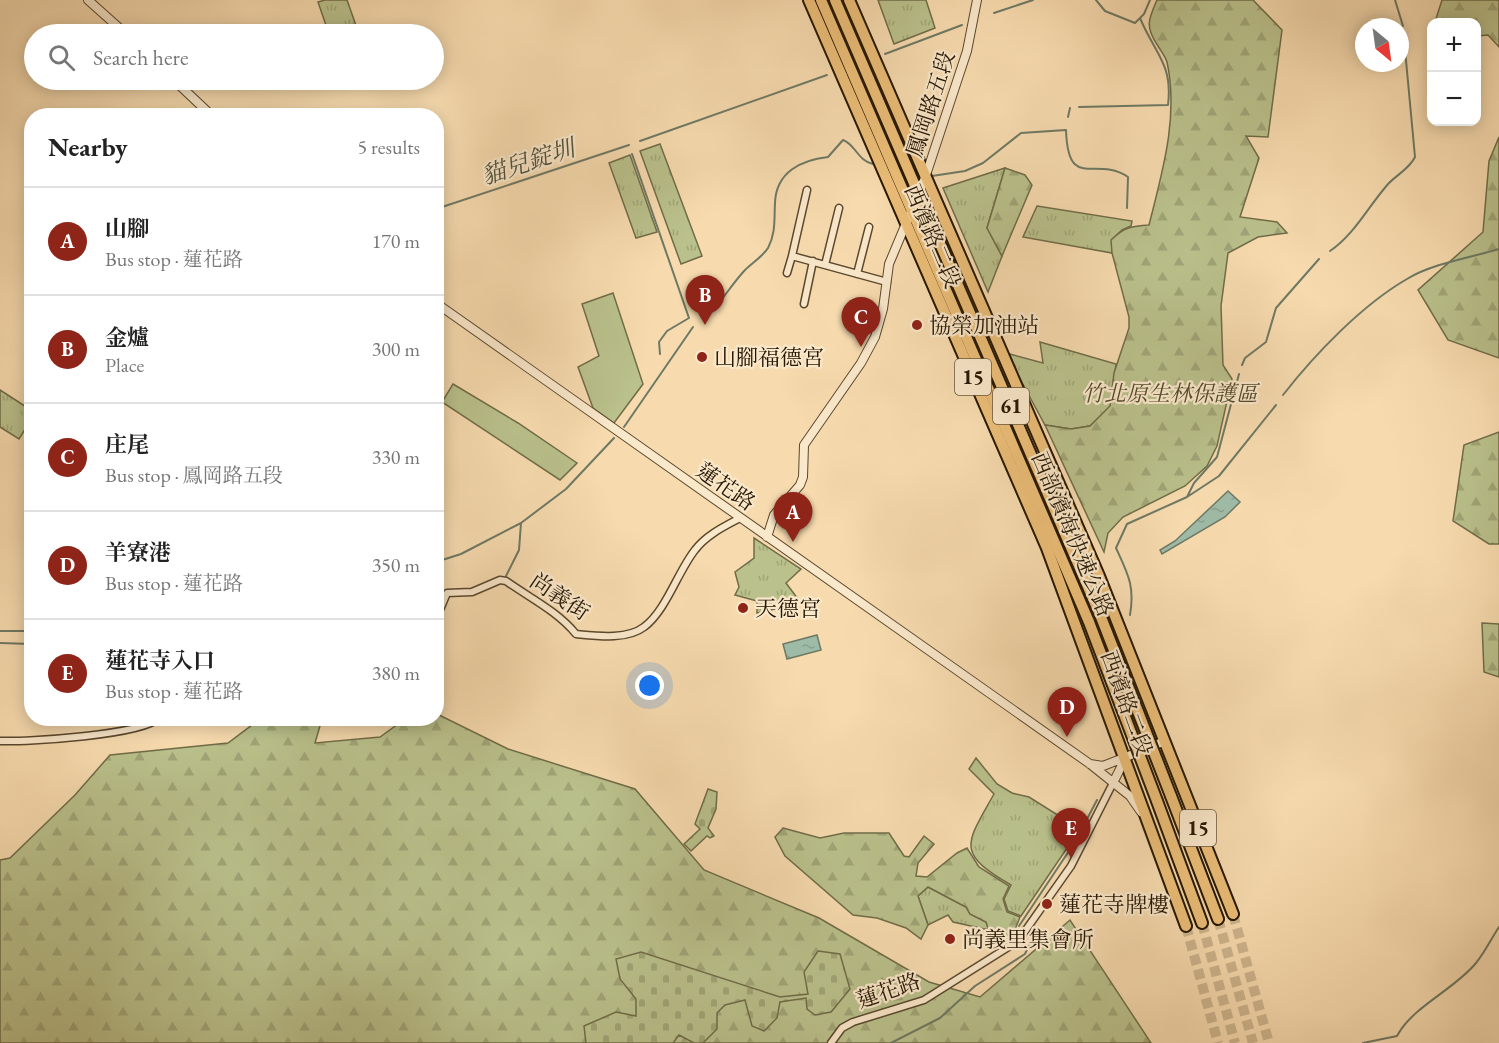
<!DOCTYPE html>
<html lang="en">
<head>
<meta charset="utf-8">
<style>
	body { margin:0; font-family:"EB Garamond","Noto Serif TC",serif; background:#f6f6f6; color:#222 }
	.controls { position:absolute; right:18px; top:18px; display:grid; overflow:hidden; border-radius:12px; box-shadow:0 3px 15px #0003 }
	.controls button { width:54px; height:54px; display:grid; place-items:center; padding:0; border:0; border-bottom:2px solid #e0e0e0; background:#fff; color:#222; font:30px sans-serif }
	.compass { position:absolute; left:1355px; top:18px; width:54px; height:54px; border-radius:50%; background:#fff; box-shadow:0 3px 15px #0003; rotate:151deg }
	.you { position:absolute; left:650px; top:686px; width:21px; height:21px; margin:-15px; border:4px solid #fff; border-radius:50%; background:#1a73e8; box-shadow:0 0 0 9px #1a73e833 }
	.badge { display:grid; place-items:center; width:39px; height:39px; border-radius:50%; background:#8f2418; color:#fff; font-size:20px; font-weight:700 }
	.pin { position:absolute; translate:-50% -50px; filter:drop-shadow(0 2px 3px #0008) }
	.pin::after { content:''; position:absolute; top:32px; width:21px; height:18px; background:inherit; clip-path:polygon(0 0,100% 0,50% 100%) }
	.list { margin:0; padding:0; list-style:none }
	h2 { display:flex; justify-content:space-between; align-items:center; height:78px; margin:0; padding:0 24px; font-size:26px }
	h2 small { font-size:20px; font-weight:400; color:#767676 }
	.list li { display:grid; grid-template-columns:39px 1fr auto; gap:18px; align-items:center; box-sizing:border-box; height:108px; padding:0 24px; border-top:2px solid #e0e0e0 }
	.list b { display:block; font-size:22px; white-space:nowrap }
	.list p { margin:0; font-size:20px; white-space:nowrap; color:#767676 }
	.list em { font-size:20px; font-style:normal; color:#767676 }
	.icon { flex:none; width:33px; height:33px; fill:none; stroke:currentColor; stroke-width:2; stroke-linecap:round; stroke-linejoin:round }
	.map { position:relative; flex:none; width:1499px; height:1043px; overflow:hidden }
	.search { position:absolute; background:#fff; box-shadow:0 3px 15px #0003; left:24px; top:24px; width:420px; height:66px; display:flex; align-items:center; gap:15px; box-sizing:border-box; padding:0 21px; border-radius:33px; color:#767676; font-size:22px }
	.panel { position:absolute; background:#fff; box-shadow:0 3px 15px #0003; left:24px; top:108px; width:420px; height:618px; border-radius:24px }
	.map>svg:first-child { display:block }
	.grass { fill:url(#grass-tufts); stroke:#706c48; stroke-width:1.5 }
	.forest { fill:url(#forest-firs); stroke:#706c48; stroke-width:1.5 }
	.cemetery { fill:url(#cemetery-stones); stroke:#706c48; stroke-width:1.5 }
	.garden { fill:#bac18c; stroke:#706c48; stroke-width:1.5 }
	.water { fill:url(#water-ripples); stroke:#6e7965; stroke-width:1.5 }
	.lines { fill:none; stroke-linecap:round; stroke-linejoin:round }
	.stream { stroke:#6e7965; stroke-width:2 }
	.primary-tunnel { stroke:#cdb48d; stroke-width:10; stroke-dasharray:10 5; stroke-linecap:butt }
	.trunk-tunnel { stroke:#cdb48d; stroke-width:10; stroke-dasharray:10 5; stroke-linecap:butt }
	.minor-casing { stroke:#5a482e; stroke-width:9 }
	.tertiary-casing { stroke:#5a482e; stroke-width:10 }
	.primary-casing { stroke:#261703; stroke-width:14 }
	.trunk-casing { stroke:#261703; stroke-width:14 }
	.minor { stroke:#fae8cb; stroke-width:6 }
	.tertiary { stroke:#fae8cb; stroke-width:8 }
	.primary { stroke:#ecbe78; stroke-width:10 }
	.trunk { stroke:#ecbe78; stroke-width:10 }
	.trunk-bridge-casing { stroke:#261703; stroke-width:14; stroke-linecap:butt }
	.trunk-bridge { stroke:#ecbe78; stroke-width:10 }
	.poi-dot { fill:#8f2418; stroke:#fae8cb; stroke-width:2 }
	.labels { text-anchor:middle; stroke-width:4.5; stroke-linejoin:round; paint-order:stroke }
	.shield { fill:#fae8cb; stroke:#66563f; stroke-width:1.5 }
	.shield-label { font-size:21px; font-weight:bold; fill:#261703 }
	.street-label { font-size:22px; fill:#261703; stroke:#fae8cb }
	.poi-label { font-size:22px; fill:#261703; stroke:#fae8cb; text-anchor:start }
	.park-label { font-size:22px; font-style:italic; fill:#524a2c; stroke:#fae8cb }
	.water-label { font-size:24px; font-style:italic; fill:#50503c; stroke:#fae8cb }
</style>
</head>
<body>
<div class="map">
<svg width="1499" height="1043" viewBox="0 0 1499 1043">
	<defs>
		<pattern id="grass-tufts" width="24" height="20" patternUnits="userSpaceOnUse" patternTransform="scale(1.5)"><rect width="24" height="20" fill="#bac18c"/><path d="M3 7l-1-3M5 7V3M7 7l1-3M15 17l-1-3M17 17v-4M19 17l1-3" fill="none" stroke="#a0a577"/></pattern>
		<pattern id="forest-firs" width="22" height="20" patternUnits="userSpaceOnUse" patternTransform="scale(1.5)"><rect width="22" height="20" fill="#bac18c"/><path d="M5 1l3.5 6h-7zM16 11l3.5 6h-7z" fill="#a0a577"/></pattern>
		<pattern id="cemetery-stones" width="16" height="16" patternUnits="userSpaceOnUse" patternTransform="scale(1.5)"><rect width="16" height="16" fill="#bac18c"/><path d="M2 7V4a2 2 0 0 1 4 0v3zM10 15v-3a2 2 0 0 1 4 0v3z" fill="#a0a577"/></pattern>
		<pattern id="water-ripples" width="26" height="14" patternUnits="userSpaceOnUse" patternTransform="scale(1.5)"><rect width="26" height="14" fill="#9ebba7"/><path d="M2 4q2-2 4 0t4 0M15 11q2-2 4 0t4 0" fill="none" stroke="#88a08e"/></pattern>
	</defs>
	<rect width="100%" height="100%" fill="#f7dbaf"/>
	<filter id="stains"><feTurbulence type="fractalNoise" baseFrequency=".00333" numOctaves="4"/><feColorMatrix values="0 0 0 0 .2 0 0 0 0 .09 0 0 0 0 .02 0 0 0 .5 -.17"/></filter>
	<radialGradient id="worn" r=".72"><stop offset=".6" stop-color="#630" stop-opacity="0"/><stop offset="1" stop-color="#630" stop-opacity=".3"/></radialGradient>
	<path class="grass" d="M325 0H347L359 34H329L318 2Z
		M878 0H926L935 28 894 44Z
		M660 144 702 256 681 264 640 151Z
		M630 155 657 232 636 238 609 163Z
		M1005 168 987 228 1002 256 988 292 943 188Z
		M1037 206 1132 221 1131 226 1122 230 1112 240V253L1023 237Z
		M1040 342 1116 364 1111 406 1090 426 1071 429 1045 425 1006 353 1043 363Z
		M0 390 31 410V420L19 439 0 427Z
		M754 538 801 569 786 583 801 603 757 613V601L735 595 739 587 735 572 754 558Z
		M976 758 997 784 1012 793 1029 797 1080 829 1021 916 1008 911 1004 899 1011 885C955 853 966 844 994 794L969 769Z
		M928 887 966 907 970 914 986 922 989 930 953 922 948 915 928 925 918 896Z"/>
	<path class="forest" d="M1157 0H1253L1282 30 1268 137 1246 136 1259 158 1240 217 1277 222 1287 233 1258 237 1228 253 1221 306 1223 365 1232 379 1217 446 1207 466 1185 486 1123 517 1108 533 1104 552 1045 425 1071 429 1090 426 1110 406 1114 373 1129 328V317L1112 253 1111 240C1124 227 1132 226 1149 225 1162 173 1179 117 1167 62 1165 56 1161 51 1158 46 1145 27 1148 20 1157 0Z
		M1442 0H1499V47L1488 35 1477 36 1476 22H1435Z
		M1499 137V358L1448 340 1418 290 1483 232 1489 161Z
		M1005 168 1025 175 1032 185 1002 256 987 228Z
		M1499 432V544H1489L1453 521 1464 445Z
		M1482 623 1499 624V677L1484 672Z
		M437 714 508 749 635 789 704 870 819 918 929 982 980 997 1070 920 1151 1043H0V860L10 858 75 795 110 755 228 743 260 719H322L315 743 380 737 405 719 436 718Z
		M783 828 820 838 844 833H889L904 856 909 857 924 836 934 844 918 863 916 876 927 877 957 853 967 848 979 867 1009 886 1003 899 1007 912 1020 917 1014 932 1001 939 990 934 986 922 970 914 966 907 928 887 918 896 928 925 921 939 906 928 877 918 853 915 785 856 775 837Z"/>
	<path class="cemetery" d="M708 789 717 792 716 809 708 828 714 836 710 838 707 836 691 851 684 844 700 829 695 824Z
		M818 951 840 954 850 989 831 1012 815 1015 807 1009 806 998 780 1002 777 1018 764 1031 752 1026 745 1000 725 1005 717 1013V1029L703 1043H694L679 1035 673 1043H586L584 1026 616 1012 636 1016V999L620 979 616 959 641 952 780 997 808 994 804 972Z"/>
	<path class="garden" d="M613 293 643 384 614 423 593 408 578 367 599 356 582 304Z
		M453 384 518 423 577 463 560 480 442 402Z"/>
	<path class="water" d="M1228 491 1240 502 1225 517 1162 554 1160 550 1175 541Z
		M817 635 821 650 787 659 783 644Z"/>
	<g class="lines">
		<path class="stream" d="M1096 0 1105 11 1135 23 1144 14 1150 0
			M1395 0 1403 26
			M994 13 1033 0
			M885 54 962 25
			M1079 107 1168 105C1173 64 1155 54 1140 18
			M1068 117 1070 108
			M640 141 827 75
			M632 154 689 318 667 331 659 342 660 354
			M932 176 965 171 983 163 1021 133 1066 130C1068 192 1095 155 1128 177L1127 208
			M436 209 629 145
			M1330 251C1355 234 1369 205 1389 183 1398 174 1410 168 1415 157L1404 39
			M704 319C720 305 730 286 745 270 752 263 763 256 768 248 776 233 774 219 775 203 776 172 801 160 828 157L843 140C855 144 858 161 873 164
			M1242 365 1245 358 1266 342 1276 308 1319 259
			M1283 395C1315 354 1362 305 1407 279 1431 264 1472 257 1499 249
			M624 427 693 327
			M1187 497 1194 483 1217 457 1239 374
			M436 562 461 554 521 523
			M506 576 519 550 521 523 566 489 614 438
			M1130 615C1135 586 1128 574 1116 548L1127 524 1187 497 1219 476 1276 405
			M0 631H32
			M0 643 32 644
			M1019 926 1075 842 1097 800
			M891 1043 940 1018 975 986 1025 954 1029 945
			M1363 1043 1397 1036C1413 1006 1454 990 1476 963 1485 952 1491 939 1499 927"/>
		<path class="primary-tunnel" d="M1233 914 1269 1043
			M1186 926 1218 1043"/>
		<path class="trunk-tunnel" d="M1218 919 1253 1043
			M1202 923 1235 1043"/>
		<g class="minor-casing">
			<path id="minor" d="M792 256 807 190
				M825 265 839 208
				M787 273 792 256 887 282
				M857 274 869 227
				M804 304 813 261
				M436 619 447 593 472 592 500 580 506 581C530 598 557 611 576 634 597 636 627 640 644 627 666 611 678 571 695 550 706 535 725 526 740 518
				M0 741C28 742 142 735 159 718
				M831 1043 842 1028 853 1022 924 1000 1018 941 1071 866 1113 783"/>
		</g>
		<g class="tertiary-casing">
			<path id="tertiary" d="M88 0 126 34
				M174 80 212 116
				M436 303 1090 764 1130 796 1141 812
				M767 537 774 515 800 485 803 477 804 445 861 363 875 337 883 309 889 264 925 178 967 51 977 0
				M1090 764 1103 766 1126 757
				M1113 783 1126 757 1165 741"/>
		</g>
		<g class="primary-casing">
			<path id="primary" d="M809 0 1047 548 1186 926
				M849 0 1099 576 1233 914"/>
		</g>
		<g class="trunk-casing">
			<path id="trunk" d="M821 0 1089 622
				M835 0 1101 617
				M1171 796 1218 919
				M1157 801 1202 923"/>
		</g>
		<use href="#minor" class="minor"/>
		<use href="#tertiary" class="tertiary"/>
		<use href="#primary" class="primary"/>
		<use href="#trunk" class="trunk"/>
		<g class="trunk-bridge-casing">
			<path id="trunk-bridge" d="M1101 617 1171 796
				M1089 622 1157 801"/>
		</g>
		<use href="#trunk-bridge" class="trunk-bridge"/>
	</g>
	<g class="poi-dot">
		<circle cx="917" cy="325" r="6"/>
		<circle cx="702" cy="357" r="6"/>
		<circle cx="743" cy="608" r="6"/>
		<circle cx="1047" cy="904" r="6"/>
		<circle cx="950" cy="939" r="6"/>
	</g>
	<g class="labels">
		<g class="shield">
			<rect x="955" y="359" width="36" height="36" rx="4.5"/>
			<rect x="993" y="388" width="36" height="36" rx="4.5"/>
			<rect x="1180" y="810" width="36" height="36" rx="4.5"/>
		</g>
		<g class="shield-label">
			<text x="973" y="384">15</text>
			<text x="1011" y="413">61</text>
			<text x="1198" y="835">15</text>
		</g>
		<g class="street-label">
			<text transform="translate(930 104) rotate(-72)" y="8">鳳岡路五段</text>
			<text transform="translate(933 236) rotate(67)" y="8">西濱路二段</text>
			<text transform="translate(726 486) rotate(35)" y="8">蓮花路</text>
			<text transform="translate(1073 534) rotate(67)" y="8">西部濱海快速公路</text>
			<text transform="translate(560 596) rotate(34)" y="8">尚義街</text>
			<text transform="translate(1127 703) rotate(70)" y="8">西濱路二段</text>
			<text transform="translate(888 990) rotate(-19)" y="8">蓮花路</text>
		</g>
		<g class="poi-label">
			<text x="929" y="333">協榮加油站</text>
			<text x="714" y="365">山腳福德宮</text>
			<text x="755" y="616">天德宮</text>
			<text x="1059" y="912">蓮花寺牌樓</text>
			<text x="962" y="947">尚義里集會所</text>
		</g>
		<g class="park-label">
			<text x="1170" y="401">竹北原生林保護區</text>
		</g>
		<g class="water-label">
			<text transform="translate(528 162) rotate(-18)" y="8">貓兒錠圳</text>
		</g>
	</g>
	<rect width="100%" height="100%" filter="url(#stains)"/>
	<rect width="100%" height="100%" fill="url(#worn)"/>
</svg>
<div class="controls">
<button>+</button>
<button>−</button>
</div>
<svg class="compass" viewBox="-18 -18 36 36"><path d="M0-13l5 13h-10z" fill="#e53935"/><path d="M0 13l5-13h-10z" fill="#767676"/></svg>
<div class="you"></div>
<div class="pin badge" style="left:793px;top:542px">A</div>
<div class="pin badge" style="left:705px;top:325px">B</div>
<div class="pin badge" style="left:861px;top:347px">C</div>
<div class="pin badge" style="left:1067px;top:737px">D</div>
<div class="pin badge" style="left:1071px;top:858px">E</div>
<div class="search"><svg class="icon" aria-label="search" viewBox="0 0 24 24"><circle cx="10" cy="10" r="6"/><path d="M15 15l6 6"/></svg>Search here</div>
<section class="panel">
<h2>Nearby<small>5 results</small></h2>
<ul class="list">
<li><span class="badge">A</span><div><b>山腳</b><p>Bus stop · 蓮花路</p></div><em>170 m</em></li>
<li><span class="badge">B</span><div><b>金爐</b><p>Place</p></div><em>300 m</em></li>
<li><span class="badge">C</span><div><b>庄尾</b><p>Bus stop · 鳳岡路五段</p></div><em>330 m</em></li>
<li><span class="badge">D</span><div><b>羊寮港</b><p>Bus stop · 蓮花路</p></div><em>350 m</em></li>
<li><span class="badge">E</span><div><b>蓮花寺入口</b><p>Bus stop · 蓮花路</p></div><em>380 m</em></li>
</ul>
</section>
</div>
</body>
</html>
